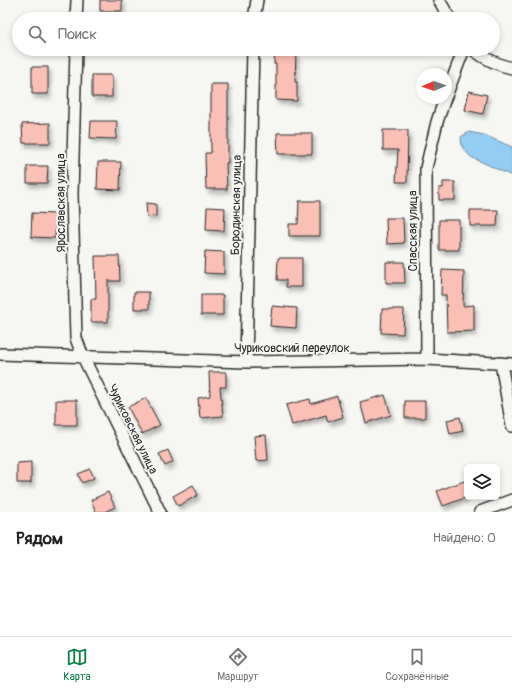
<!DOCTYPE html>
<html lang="ru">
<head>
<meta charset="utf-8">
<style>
	body { margin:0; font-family:Pangolin,sans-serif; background:#f6f6f6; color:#222 }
	.controls { position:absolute; right:12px; bottom:12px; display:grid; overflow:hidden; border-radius:6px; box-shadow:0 2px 6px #0003 }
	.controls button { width:36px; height:36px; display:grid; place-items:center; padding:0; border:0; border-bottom:1px solid #e0e0e0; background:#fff; color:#222; font:20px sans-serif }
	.compass { position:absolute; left:416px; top:68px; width:36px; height:36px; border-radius:50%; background:#fff; box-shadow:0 2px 6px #0003; rotate:268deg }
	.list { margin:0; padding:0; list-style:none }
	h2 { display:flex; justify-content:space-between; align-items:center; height:52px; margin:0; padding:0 16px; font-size:17px }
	h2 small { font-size:13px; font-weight:400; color:#767676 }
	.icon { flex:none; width:22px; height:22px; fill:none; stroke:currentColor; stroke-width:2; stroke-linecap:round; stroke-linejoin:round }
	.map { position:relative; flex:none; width:512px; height:512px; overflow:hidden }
	.search { position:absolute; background:#fff; box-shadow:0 2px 6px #0003; left:12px; right:12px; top:12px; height:44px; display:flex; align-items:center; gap:10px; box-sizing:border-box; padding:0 14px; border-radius:22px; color:#767676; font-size:15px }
	.sheet { height:124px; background:#fff }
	nav { display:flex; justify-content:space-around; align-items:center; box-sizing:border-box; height:56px; border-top:1px solid #e0e0e0; background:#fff; font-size:11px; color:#767676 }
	nav a { display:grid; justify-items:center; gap:2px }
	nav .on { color:#0b8043 }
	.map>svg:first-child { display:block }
	.water { fill:#94cdf3; stroke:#6a8ca3 }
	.building { fill:#fbc0b5; stroke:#2b2b2b; filter:url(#shadow) }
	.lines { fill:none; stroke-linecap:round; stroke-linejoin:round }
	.minor-casing { stroke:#2b2b2b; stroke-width:14 }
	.minor { stroke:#f6f6f2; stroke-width:11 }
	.labels { text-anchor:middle; stroke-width:4; stroke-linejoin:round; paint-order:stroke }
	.street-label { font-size:12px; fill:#2b2b2b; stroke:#f6f6f2 }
</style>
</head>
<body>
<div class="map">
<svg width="512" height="512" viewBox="0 0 512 512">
	<defs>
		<filter id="shadow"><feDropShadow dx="2.5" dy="4" stdDeviation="2" flood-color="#0004"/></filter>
	</defs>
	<rect width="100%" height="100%" fill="#f6f6f2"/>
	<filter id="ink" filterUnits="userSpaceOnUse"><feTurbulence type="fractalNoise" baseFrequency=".025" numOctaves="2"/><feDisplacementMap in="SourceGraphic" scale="8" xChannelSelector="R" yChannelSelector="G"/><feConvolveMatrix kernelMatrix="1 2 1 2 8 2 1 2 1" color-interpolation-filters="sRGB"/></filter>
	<g filter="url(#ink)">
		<path class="water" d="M469 132 484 135 512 147V176L471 157 462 147 461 137Z"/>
		<path class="building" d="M100 0H122V11H100Z
			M275 51 296 52 295 82H297V101L276 100V64H274Z
			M32 67H48V94H32Z
			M92 75H112V97H92Z
			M211 84H228V163H226L227 189H206L205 153H211Z
			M469 91 487 95 483 114 465 110Z
			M91 121H117L116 139 90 138Z
			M50 123V143H23L22 124Z
			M383 130H408L407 182H396L398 150H383Z
			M277 133H312V154H278Z
			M98 162H121L120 190 97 189Z
			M27 166H48L47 183H27Z
			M443 182H455V200H439V188H443Z
			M299 201H320V236H289V224H298Z
			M146 203 156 204V216L147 217Z
			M207 207 225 208 224 231 206 230Z
			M470 210H498L497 226H470Z
			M32 213 56 214 55 238 31 237Z
			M386 218H403L404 243 387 244Z
			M439 220H459V250H439Z
			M205 251 224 252V274L204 273Z
			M95 256H119L120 281H108V322H91V299H96Z
			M278 258H302V287H286V280H277Z
			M386 262H404L405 283H386Z
			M442 270 464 271 463 306 474 305V331L447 332 446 295H441Z
			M134 292H149V309H134Z
			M201 295H223V315H201Z
			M272 306 297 308 296 328 270 326Z
			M382 309H404L403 334 381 333Z
			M209 372H226V387H220L223 416 200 418 198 398 210 396Z
			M385 395 391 415 366 423 360 402Z
			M337 396 343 417 328 422 326 415 292 425 286 405 310 399 311 404Z
			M146 398 160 425 142 434 128 407Z
			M56 400H77V425H56Z
			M405 401H425V418H405Z
			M460 417 463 431 450 434 447 420Z
			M266 435 268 460 256 461 254 436Z
			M168 450 173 462 165 466 159 454Z
			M31 462V483H17V463Z
			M90 469 94 478 82 483 78 474Z
			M467 480V497L443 506 437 491Z
			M193 485 198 495 178 506 173 496Z
			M108 492 115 507 104 512H96L91 500Z"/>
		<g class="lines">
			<g class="minor-casing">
				<path id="minor" d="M439 0 450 19
					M76 19 77 0
					M254 19 257 0
					M76 49 72 194 76 338 83 357 160 512
					M472 49C484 58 497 65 512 68
					M446 96 464 49
					M0 354 246 362 427 359 512 364
					M427 359 426 168 437 122 445 98
					M246 362 253 49
					M501 363 512 426
					M480 512 512 500"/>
			</g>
			<use href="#minor" class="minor"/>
		</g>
	</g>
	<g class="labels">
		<g class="street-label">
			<text transform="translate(61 203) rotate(-90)" y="4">Ярославская улица</text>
			<text transform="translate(236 205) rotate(-89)" y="4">Бородинская улица</text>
			<text transform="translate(413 231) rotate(-90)" y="4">Спасская улица</text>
			<text x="292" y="352">Чуриковский переулок</text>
			<text transform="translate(133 429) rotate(64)" y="4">Чуриковская улица</text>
		</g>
	</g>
</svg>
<div class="controls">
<button><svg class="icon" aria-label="layers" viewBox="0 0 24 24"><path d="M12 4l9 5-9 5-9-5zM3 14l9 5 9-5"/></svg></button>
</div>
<svg class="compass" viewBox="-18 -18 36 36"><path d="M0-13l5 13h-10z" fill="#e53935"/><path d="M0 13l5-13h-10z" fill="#767676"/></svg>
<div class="search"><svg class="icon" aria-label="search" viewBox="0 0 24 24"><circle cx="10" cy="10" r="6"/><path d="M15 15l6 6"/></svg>Поиск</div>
</div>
<section class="sheet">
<h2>Рядом<small>Найдено: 0</small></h2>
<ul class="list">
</ul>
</section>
<nav>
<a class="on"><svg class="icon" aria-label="map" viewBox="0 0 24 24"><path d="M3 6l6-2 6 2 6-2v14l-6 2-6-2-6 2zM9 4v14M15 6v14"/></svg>Карта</a>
<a><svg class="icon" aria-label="directions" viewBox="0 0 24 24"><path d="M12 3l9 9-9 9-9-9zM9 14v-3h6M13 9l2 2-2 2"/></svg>Маршрут</a>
<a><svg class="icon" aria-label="saved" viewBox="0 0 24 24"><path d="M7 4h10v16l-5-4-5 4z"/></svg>Сохранённые</a>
</nav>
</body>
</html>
